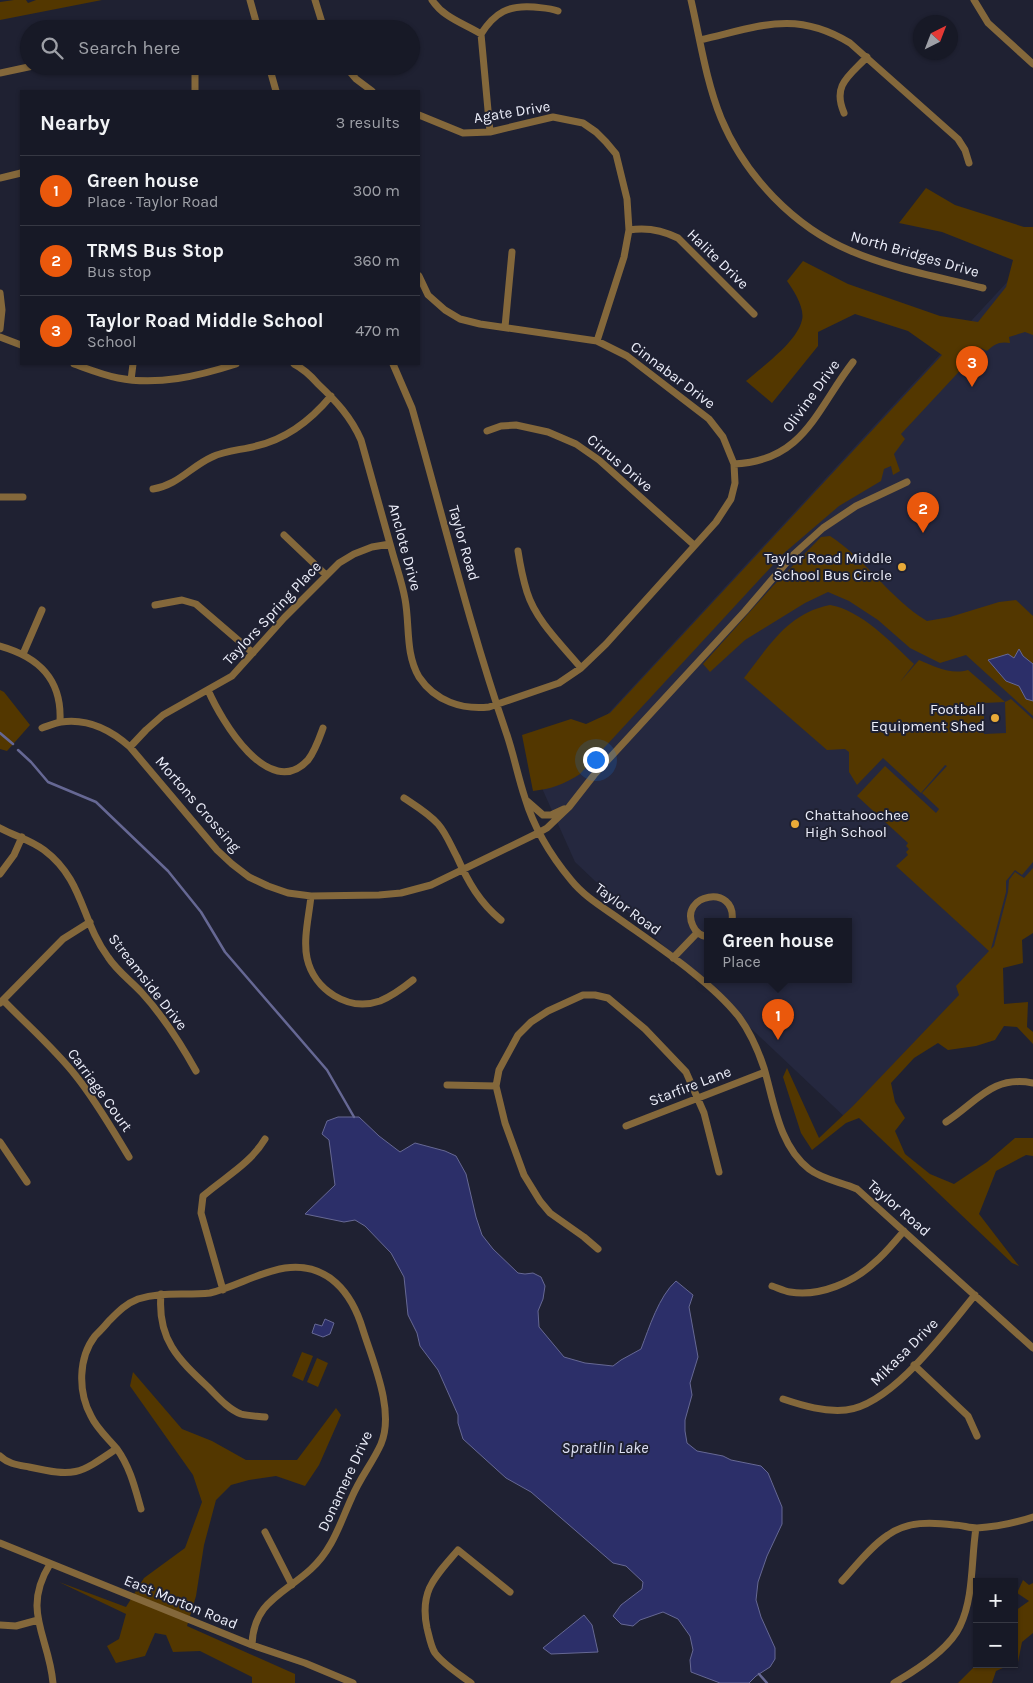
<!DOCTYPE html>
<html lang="en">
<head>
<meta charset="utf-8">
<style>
	body { margin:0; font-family:Karla,sans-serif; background:#20222e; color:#f1f3f6 }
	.controls { position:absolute; right:15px; bottom:15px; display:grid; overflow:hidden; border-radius:0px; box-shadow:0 1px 4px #0004 }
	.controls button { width:45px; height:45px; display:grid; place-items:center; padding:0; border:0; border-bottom:1px solid #363843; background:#171926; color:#f1f3f6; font:25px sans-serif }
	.compass { position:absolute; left:913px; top:15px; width:45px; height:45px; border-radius:50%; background:#171926; box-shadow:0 1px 4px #0004; rotate:42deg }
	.you { position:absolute; left:595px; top:759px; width:18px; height:18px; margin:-12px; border:4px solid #fff; border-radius:50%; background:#1a73e8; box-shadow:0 0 0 8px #1a73e833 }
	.badge { display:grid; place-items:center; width:32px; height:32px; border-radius:50%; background:#ea580c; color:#fff; font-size:16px; font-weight:700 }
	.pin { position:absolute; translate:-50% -41px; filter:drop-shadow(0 1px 2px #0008) }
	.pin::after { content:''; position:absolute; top:26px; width:18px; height:15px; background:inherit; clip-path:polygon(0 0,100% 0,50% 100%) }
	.popup { position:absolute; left:704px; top:918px; width:148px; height:65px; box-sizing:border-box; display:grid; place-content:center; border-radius:0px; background:#171926; filter:drop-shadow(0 1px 4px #0005); font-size:16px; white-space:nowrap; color:#9ea0a7 }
	.popup b { font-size:19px; color:#f1f3f6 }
	.popup::after { content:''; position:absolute; left:50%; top:100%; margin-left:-10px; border:10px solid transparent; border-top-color:#171926 }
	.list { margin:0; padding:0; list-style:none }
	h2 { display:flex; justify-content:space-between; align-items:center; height:65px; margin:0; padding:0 20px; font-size:21px }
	h2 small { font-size:16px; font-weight:400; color:#9ea0a7 }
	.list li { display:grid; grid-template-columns:32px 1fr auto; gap:15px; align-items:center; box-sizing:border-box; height:70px; padding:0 20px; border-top:1px solid #363843 }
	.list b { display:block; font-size:19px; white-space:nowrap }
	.list p { margin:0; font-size:16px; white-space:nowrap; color:#9ea0a7 }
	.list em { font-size:16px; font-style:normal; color:#9ea0a7 }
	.icon { flex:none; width:28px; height:28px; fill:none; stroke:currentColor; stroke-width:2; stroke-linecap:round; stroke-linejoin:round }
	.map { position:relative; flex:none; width:1033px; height:1683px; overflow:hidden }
	.search { position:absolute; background:#171926; box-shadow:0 1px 4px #0004; left:20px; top:20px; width:400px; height:55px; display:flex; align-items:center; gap:12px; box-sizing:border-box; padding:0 18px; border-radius:28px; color:#9ea0a7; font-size:19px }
	.panel { position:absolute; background:#171926; box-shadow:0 1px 4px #0004; left:20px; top:90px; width:400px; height:275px; border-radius:0px }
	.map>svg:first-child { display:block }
	.built { fill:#25283f; fill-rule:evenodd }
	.green { fill:#533700 }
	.water { fill:#2c2f69; stroke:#666894 }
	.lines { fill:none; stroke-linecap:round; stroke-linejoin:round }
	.stream { stroke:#666894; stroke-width:2.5 }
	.minor { stroke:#84683b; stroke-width:7 }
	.poi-dot { fill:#e9aa38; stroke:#1f2132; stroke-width:2 }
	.labels { text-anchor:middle; stroke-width:4; stroke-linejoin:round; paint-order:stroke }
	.street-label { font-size:15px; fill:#eceefa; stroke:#1f2132 }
	.poi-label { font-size:15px; fill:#eceefa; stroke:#1f2132; text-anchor:end }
	.water-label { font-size:16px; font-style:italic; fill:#dee1f4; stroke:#1f2132 }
</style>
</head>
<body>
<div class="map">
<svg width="1033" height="1683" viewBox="0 0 1033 1683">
	<rect width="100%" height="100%" fill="#1f2132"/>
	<path class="built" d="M1033 254V923L849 1121 575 862 541 786ZM708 921H848V979H708Z"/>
	<path class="green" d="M14 0H26L28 3 36 0H102L0 20V2Z
		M926 188 955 205 1024 227H1033V335L1025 332 1009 337 1010 343C1000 341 994 344 987 351L981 348 901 434 905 439 894 454 900 471 893 475 891 466 884 469 881 481 839 506 783 554 580 774C565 784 551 789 533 791L522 735 571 719 586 724 610 713 942 355 908 331 855 314 818 332V346L772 403 746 381C763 366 797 342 802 320 805 308 794 291 787 281L803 261 848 284 940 316 978 322 1006 287 1013 260 942 232 899 223Z
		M830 536C866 559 891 600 927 621L950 617 999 602 1016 600 1033 616V664L1023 656 1017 655 1013 659 1008 654 988 660 1006 681 1019 686 1026 699 1033 701V716L966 655 940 663 910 648 878 620 849 601 828 592 805 603 745 640 710 672 703 664 772 587 821 537Z
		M830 605C861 610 892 643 914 664L900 682 919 660C935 667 951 675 968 670L1005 702 984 703V734L1006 733 1005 702 1011 699 1033 719V862L1022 875 1015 870 1006 881V892L991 949 994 946 1008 892 1009 880 1015 872 1024 878 1033 868V933L1022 940 1023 963 1003 968 1004 1004 1028 1002 1027 1027 1033 1032V1044L1017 1027 1004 1026 995 1040 976 1046 948 1050 938 1043 914 1058 891 1083 895 1102 905 1118 895 1131 905 1154 930 1174 954 1184 987 1162 1015 1138H1033V1156L1026 1155 996 1171 979 1214 1019 1266 1012 1263 859 1118 846 1123 812 1150 801 1133 783 1077 787 1068 819 1138 853 1106 959 995 956 986 989 951 896 866 908 855 906 852 909 849 906 846 908 843 857 796 885 766 936 813 939 809 922 793 947 766 945 765 921 793 883 758 857 785 849 772V752L845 749 827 750 744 678C769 646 788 613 830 605Z
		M0 690 4 692 30 725 7 751 0 749Z
		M302 1352 313 1356 303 1381 292 1376Z
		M317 1358 328 1363 318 1387 307 1382Z
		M133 1372 182 1429 212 1441 246 1460H297L336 1408 341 1415 319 1465 305 1486 276 1476 249 1480 231 1485 216 1500 204 1545 196 1596 187 1626 295 1674V1683H252V1677L200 1651 173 1652 166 1635 155 1633 145 1656 116 1663 107 1646 119 1639 126 1614 59 1582 126 1607 144 1578 185 1548 202 1502 193 1475 130 1386Z
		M1023 1580 1029 1585 1033 1583V1633L1022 1642 1018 1662 1014 1663 1015 1611 1029 1601 1017 1593Z
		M977 1664H1012L996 1671 992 1683H958Z"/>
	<path class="water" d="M1019 649 1023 656 1033 664V701L1026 699 1019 686 1006 681 988 660 1008 654 1014 658Z
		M338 1117H359L379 1136 400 1152 415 1143 445 1151 456 1156 466 1174 476 1217 482 1235 493 1249 518 1273 525 1274 533 1273 541 1277 545 1286 543 1299 538 1311 539 1327 564 1357 585 1363 613 1366 621 1360 641 1349C649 1328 659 1296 676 1281L693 1295 689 1307 698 1357 690 1383 692 1395 685 1420V1431L687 1443 697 1451 723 1456 731 1460 761 1466 768 1473 782 1507V1524L767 1556 758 1582 756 1600 761 1617 775 1648V1659L770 1667 756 1676 749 1683H720L691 1672 690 1660 693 1650 690 1636 678 1619 663 1612 640 1620 633 1626 621 1624 613 1616 621 1605 642 1589 643 1582 626 1566 613 1563 531 1492 506 1478 463 1439 458 1423V1415L438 1370 420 1346 417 1333 408 1315 404 1277 391 1253 365 1226 355 1220 344 1222 305 1214 335 1185 329 1140 322 1134 327 1121Z
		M325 1319 334 1323 330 1334 323 1337 312 1333 315 1324 322 1326Z
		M584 1615 592 1625 598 1652 551 1654 543 1648Z"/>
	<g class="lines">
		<path class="stream" d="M0 733 13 744
			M18 750 31 762 48 782 96 802 168 871 201 912 225 952 327 1070 354 1117
			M759 1674 767 1683"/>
		<path class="minor" d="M250 0 258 29
			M315 0 324 29
			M432 0C444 18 463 23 481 34
			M691 0C700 39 706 81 721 118 745 176 794 227 851 251 893 269 940 277 983 288
			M974 0 988 23 1033 64
			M700 40C758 27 795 9 850 43L958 139 965 150 969 163
			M195 66V91
			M269 66 276 91
			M345 66 356 79 372 91
			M0 73 33 66
			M844 113C832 85 849 76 867 57
			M419 115 463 133 490 132 553 117 583 123 596 132 606 142 616 154 627 199 629 230 624 257 597 341
			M490 132 481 34C495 12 509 5 534 7 542 8 550 8 558 11
			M0 178 21 173
			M629 230C647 227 662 230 678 238L754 314
			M0 293 2 310 0 329
			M505 327 512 252
			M0 337 21 345
			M74 364C88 369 103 375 118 378 157 386 199 376 236 364
			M294 364C304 369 311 376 318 384 336 401 351 417 361 440 371 477 382 514 392 551 396 566 402 582 405 599 410 625 405 653 419 677 435 701 462 710 489 707L559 683 581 668 606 644 716 522 731 499 735 483 734 464 723 437 709 419 627 356 597 341 480 324 460 319 445 310 428 295 419 276
			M393 364 412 408C443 517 470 628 507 735 514 756 518 777 525 798 534 828 551 856 571 880 583 895 599 905 615 916 654 944 710 980 739 1017 750 1032 758 1050 764 1068 774 1102 779 1146 809 1169 823 1180 842 1182 857 1189L1033 1348
			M131 380 133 364
			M487 431 501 426 516 425 548 432 576 444 599 460 694 545
			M734 464C804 461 816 410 853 362
			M153 489C178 485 190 467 212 457 226 450 242 450 256 446 287 439 311 420 331 396
			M0 497H23
			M284 535 326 575
			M518 551C520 564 523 579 527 592 536 621 562 645 581 668
			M155 605 182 600 196 604 253 653
			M0 646C39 657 62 679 60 721
			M23 654 42 610
			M208 690C221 720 269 802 308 760 315 751 319 739 323 728
			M42 728C48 726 55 723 61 722 88 718 111 730 130 747L217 850 232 864 249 877 268 886 288 893 311 896 379 895 401 893 431 885 538 833 547 828 569 807 594 775 745 611 793 555 823 528 856 506 907 482
			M130 747 146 730 163 715 232 676 284 618 339 563 354 554 372 547 390 544
			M404 798C416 806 428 813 438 824 446 833 451 846 457 857 468 882 480 903 501 920
			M527 801 543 815H551L564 809
			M0 828C15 836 31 840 44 850 84 880 81 921 108 957 117 971 131 981 142 993 163 1016 181 1044 196 1071
			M0 874 14 855 22 837
			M311 896C309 916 303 939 307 958 314 990 348 1012 380 1001 392 996 403 988 413 980
			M708 937C701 936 696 933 693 926 678 894 737 883 732 921
			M673 958 697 933
			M3 1000C27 1025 54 1048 76 1076 96 1101 112 1129 129 1157
			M0 1003 63 939 90 922
			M447 1085 496 1086
			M946 1122C977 1102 992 1075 1033 1083
			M626 1126 765 1072
			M0 1142 27 1182
			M598 1249 584 1237 550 1213 540 1201 524 1175 505 1123 496 1086 499 1070 518 1035 531 1022 548 1011 583 995H595L608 998 645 1029 686 1072 704 1113 719 1172
			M772 1286C778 1288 784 1291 790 1292 820 1297 854 1282 875 1262 886 1253 895 1241 904 1231
			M223 1290 201 1213 203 1196C225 1177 250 1164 265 1139
			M161 1294C157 1339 178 1359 208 1387 218 1397 228 1409 241 1414 248 1416 257 1416 265 1417
			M914 1365 968 1416 977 1436
			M783 1399C804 1406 824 1412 846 1410 892 1405 946 1330 975 1295
			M0 1456C8 1464 18 1465 29 1467 75 1477 78 1475 116 1449
			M141 1509C135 1488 130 1467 117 1449 108 1438 97 1429 91 1416 78 1392 78 1358 95 1336 99 1332 104 1327 108 1322 117 1313 125 1304 138 1299 162 1291 186 1296 210 1293 235 1287 259 1272 285 1268 328 1262 352 1293 363 1330 373 1362 395 1411 381 1444 373 1462 360 1478 352 1497 340 1523 333 1549 311 1569 284 1594 253 1602 252 1645
			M265 1532 292 1585
			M0 1543 252 1645 305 1663 353 1683
			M50 1564C21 1611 49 1636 53 1683
			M842 1581C856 1566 870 1547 888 1535 908 1521 931 1522 954 1525 962 1525 969 1528 977 1528 996 1527 1015 1523 1033 1517
			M0 1625 16 1626 38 1620
			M471 1683C459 1674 444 1665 435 1653 431 1647 429 1636 427 1628 419 1590 436 1576 458 1550L510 1592
			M894 1683C915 1671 949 1650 960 1626 974 1597 971 1560 976 1528"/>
	</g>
	<g class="poi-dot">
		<circle cx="902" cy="567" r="5"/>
		<circle cx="995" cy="718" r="5"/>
		<circle cx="795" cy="824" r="5"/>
	</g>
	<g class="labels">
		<g class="street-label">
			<text transform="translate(512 112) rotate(-9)" y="5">Agate Drive</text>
			<text transform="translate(915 254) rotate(16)" y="5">North Bridges Drive</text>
			<text transform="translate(718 259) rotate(44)" y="5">Halite Drive</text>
			<text transform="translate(673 375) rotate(37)" y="5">Cinnabar Drive</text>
			<text transform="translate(811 396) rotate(-54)" y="5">Olivine Drive</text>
			<text transform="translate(620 463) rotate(40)" y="5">Cirrus Drive</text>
			<text transform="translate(464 543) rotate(74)" y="5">Taylor Road</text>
			<text transform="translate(405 547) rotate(75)" y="5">Anclote Drive</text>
			<text transform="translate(272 613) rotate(-47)" y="5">Taylors Spring Place</text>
			<text transform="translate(198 804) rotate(49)" y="5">Mortons Crossing</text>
			<text transform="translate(628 909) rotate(36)" y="5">Taylor Road</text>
			<text transform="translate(148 982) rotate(52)" y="5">Streamside Drive</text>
			<text transform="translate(690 1086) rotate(-21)" y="5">Starfire Lane</text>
			<text transform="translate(100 1090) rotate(54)" y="5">Carriage Court</text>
			<text transform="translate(899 1208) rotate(41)" y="5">Taylor Road</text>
			<text transform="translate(904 1352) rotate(-45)" y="5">Mikasa Drive</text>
			<text transform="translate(345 1481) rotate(-65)" y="5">Donamere Drive</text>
			<text transform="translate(181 1602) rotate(22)" y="5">East Morton Road</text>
		</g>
		<g class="poi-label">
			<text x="892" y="563">Taylor Road Middle<tspan x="892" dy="17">School Bus Circle</tspan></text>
			<text x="985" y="714">Football<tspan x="985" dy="17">Equipment Shed</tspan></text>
			<text x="805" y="820" text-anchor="start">Chattahoochee<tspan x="805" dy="17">High School</tspan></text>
		</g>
		<g class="water-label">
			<text x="605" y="1453">Spratlin Lake</text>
		</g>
	</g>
</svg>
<div class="controls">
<button>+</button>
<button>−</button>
</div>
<svg class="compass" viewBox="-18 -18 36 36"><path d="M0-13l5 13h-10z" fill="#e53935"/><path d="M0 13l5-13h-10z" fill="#9ea0a7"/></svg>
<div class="you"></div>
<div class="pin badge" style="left:778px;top:1040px">1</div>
<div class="popup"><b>Green house</b>Place</div>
<div class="pin badge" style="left:923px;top:533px">2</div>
<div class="pin badge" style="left:972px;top:387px">3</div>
<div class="search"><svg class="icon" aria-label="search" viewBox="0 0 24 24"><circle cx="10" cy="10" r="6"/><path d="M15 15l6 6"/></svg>Search here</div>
<section class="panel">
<h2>Nearby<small>3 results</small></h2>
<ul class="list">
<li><span class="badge">1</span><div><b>Green house</b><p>Place · Taylor Road</p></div><em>300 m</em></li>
<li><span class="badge">2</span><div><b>TRMS Bus Stop</b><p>Bus stop</p></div><em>360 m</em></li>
<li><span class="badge">3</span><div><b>Taylor Road Middle School</b><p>School</p></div><em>470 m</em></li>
</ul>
</section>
</div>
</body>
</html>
